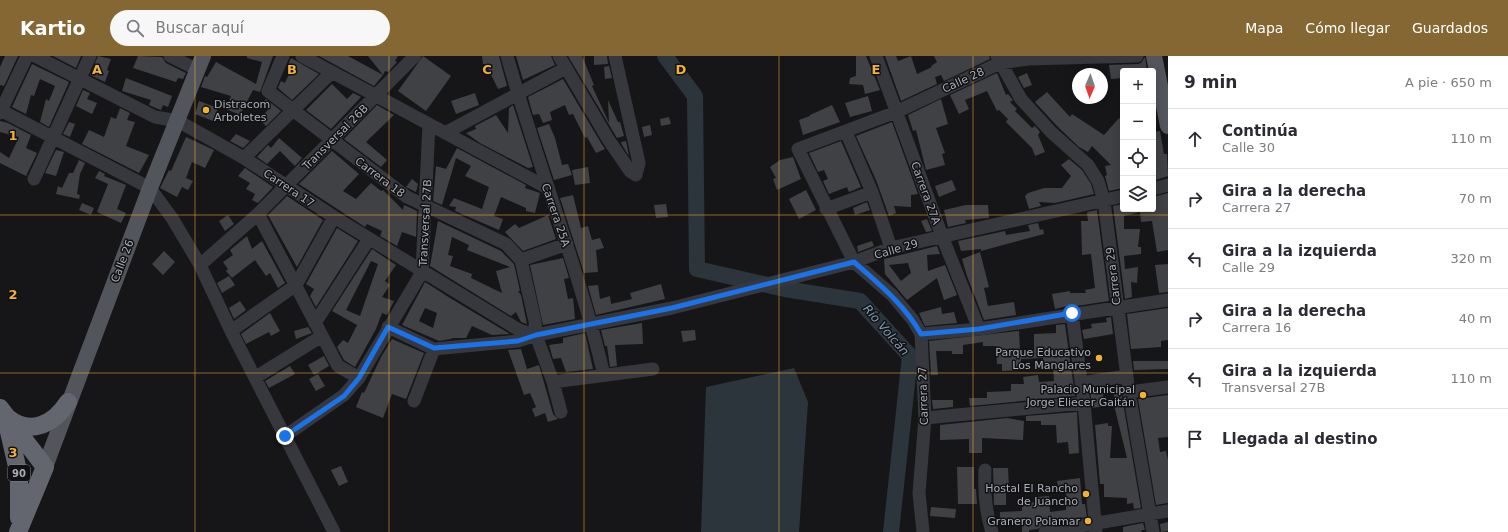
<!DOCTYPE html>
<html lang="es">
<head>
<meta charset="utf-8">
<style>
	body { margin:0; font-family:"DejaVu Sans",sans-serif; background:#f7f7f7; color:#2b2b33 }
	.controls { position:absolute; right:12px; top:12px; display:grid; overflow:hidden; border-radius:4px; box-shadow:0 2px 10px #0003 }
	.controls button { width:36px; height:36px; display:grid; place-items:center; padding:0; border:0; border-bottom:1px solid #e1e1e2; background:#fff; color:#2b2b33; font:20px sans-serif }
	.compass { position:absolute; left:1072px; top:12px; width:36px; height:36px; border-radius:50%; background:#fff; box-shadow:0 2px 10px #0003; rotate:182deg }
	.stop { position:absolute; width:12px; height:12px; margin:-9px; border:3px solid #1a73e8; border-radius:50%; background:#fff }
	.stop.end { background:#1a73e8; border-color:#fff; box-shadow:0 1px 4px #0008 }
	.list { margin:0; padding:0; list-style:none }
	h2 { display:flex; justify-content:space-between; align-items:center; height:52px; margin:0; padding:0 16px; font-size:17px }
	h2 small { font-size:13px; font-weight:400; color:#7c7c81 }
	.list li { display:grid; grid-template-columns:26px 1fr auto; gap:12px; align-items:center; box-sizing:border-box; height:60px; padding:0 16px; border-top:1px solid #e1e1e2 }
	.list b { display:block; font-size:15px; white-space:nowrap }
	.list p { margin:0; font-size:13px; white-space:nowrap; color:#7c7c81 }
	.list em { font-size:13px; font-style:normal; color:#7c7c81 }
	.icon { flex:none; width:22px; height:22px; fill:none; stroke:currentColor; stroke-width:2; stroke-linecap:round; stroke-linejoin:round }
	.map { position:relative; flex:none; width:1168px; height:476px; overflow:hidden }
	header { display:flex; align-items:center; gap:24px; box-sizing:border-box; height:56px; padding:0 20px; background:#856733; color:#fff }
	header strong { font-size:19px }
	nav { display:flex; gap:22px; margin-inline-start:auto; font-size:14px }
	.search { width:280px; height:36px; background:#f7f7f7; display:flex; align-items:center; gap:10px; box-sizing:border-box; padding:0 14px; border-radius:22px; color:#7c7c81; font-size:15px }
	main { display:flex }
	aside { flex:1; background:#fff }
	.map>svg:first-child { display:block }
	.water { fill:#2c353c }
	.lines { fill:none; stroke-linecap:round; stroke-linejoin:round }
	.river { stroke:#2c353c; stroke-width:16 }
	.building { fill:#404145; fill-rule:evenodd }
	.minor { stroke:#37383d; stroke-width:13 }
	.major { stroke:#53555c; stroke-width:16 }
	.highway { stroke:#63666e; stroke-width:18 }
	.route { stroke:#1a73e8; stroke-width:5 }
	.grid { fill:none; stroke:#f2b134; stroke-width:1; stroke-opacity:0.55 }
	.poi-dot { fill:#f2b134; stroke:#111113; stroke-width:1.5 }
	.labels { text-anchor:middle; stroke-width:3; stroke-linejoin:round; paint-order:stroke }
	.shield { fill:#111113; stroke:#7b7e86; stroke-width:1 }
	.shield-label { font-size:10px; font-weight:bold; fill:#a8adb8 }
	.street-label { font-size:11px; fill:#a8adb8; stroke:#111113 }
	.poi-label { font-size:11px; fill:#a8adb8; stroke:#111113; text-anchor:end }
	.water-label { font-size:12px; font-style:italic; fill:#7f9bb3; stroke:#111113 }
	.grid-label { font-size:13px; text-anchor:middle; font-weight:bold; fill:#f2b134; stroke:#111113; stroke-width:3; stroke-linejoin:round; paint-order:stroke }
</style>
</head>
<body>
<header>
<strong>Kartio</strong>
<div class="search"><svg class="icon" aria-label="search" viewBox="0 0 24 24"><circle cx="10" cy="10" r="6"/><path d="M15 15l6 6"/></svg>Buscar aquí</div>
<nav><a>Mapa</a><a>Cómo llegar</a><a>Guardados</a></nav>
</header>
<main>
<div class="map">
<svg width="1168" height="476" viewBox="0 0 1168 476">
	<rect width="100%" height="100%" fill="#161618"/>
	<path class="water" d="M794 312 808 346 799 476H701L706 331Z"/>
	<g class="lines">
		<path class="river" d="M665 0 695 40 697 213 785 233 860 245 910 300 891 476"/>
	</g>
	<path class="building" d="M5 0H18L4 30 0 29V11Z
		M53 0H81L76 12Z
		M98 0 111 3 107 14 109 15 105 26 90 19Z
		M138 0 162 1 166 7 186 17 183 23 178 22 176 26 133 12Z
		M247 0H273L260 36 253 34 240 59 226 53 231 40 201 31 205 20 207 21 216 6 256 28 262 6 247 2Z
		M319 0H348L383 19 374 30Z
		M368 0H398L395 5 397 6 388 16 385 15 383 19Z
		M423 0 451 20 426 55 398 35Z
		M482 0H499L507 30 498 33 486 8H483Z
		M516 0H551L555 9 523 24Z
		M568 0H582L594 29 592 30 609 67 608 44 618 66H620L624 80 617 82Z
		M594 0H607L608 8 594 9Z
		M856 0H866L880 34 865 38 863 29 849 28 850 22 856 20Z
		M885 0H896L898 5 911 0 917 18 932 11 931 10 937 6 934 0H989L990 3 944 25 941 19 935 21 937 28 901 45Z
		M1145 1 1147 14 1123 15V22L1111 23 1109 9 1138 8 1141 7Z
		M291 2 319 18 292 44 278 32 281 25 285 27 291 13 287 11Z
		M32 8 69 26 49 71 40 66 46 43 49 45 55 30 40 23 34 40 31 39 26 58 12 51Z
		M609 10 612 22 605 23 604 11Z
		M997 17 1006 39 1008 38 1013 44 1010 46 1017 53 1015 55 1032 72 1035 70 1040 76 1038 79 1045 96 1035 100 1032 92 1006 66 1008 63 999 54 997 55 987 35 965 44 969 53 959 58 950 39Z
		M1027 17 1032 29 1024 32 1018 21Z
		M126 22 172 40 168 51 163 49 161 54 158 53 149 49 151 44 122 35Z
		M563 23 601 87 605 93 596 97 587 81 585 82 573 58 569 59 565 49 550 56 552 64 543 67 539 58 533 59 528 41Z
		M332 28 347 43 353 37 361 41 331 73 306 54Z
		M83 34 90 37 87 43 97 47 92 58 76 50Z
		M1047 36 1070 61 1072 58 1104 79 1119 62 1123 66V132L1109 135 1105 120 1107 119 1105 110 1111 109 1092 90 1088 96 1079 91 1057 70 1035 46Z
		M475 37 479 49 456 58 451 45Z
		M868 40 872 55 850 61 845 47Z
		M266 43 281 55 266 70 259 63 268 54 262 48Z
		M941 43 948 68 936 72 945 97 942 98 945 109 926 114 916 74 913 75 908 59Z
		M199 45 218 52 213 65 195 58Z
		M377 49 394 59 366 86 387 104 381 111 344 83Z
		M513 49 533 111 528 112 480 87 466 77 476 73 475 70 496 59 508 77 509 52Z
		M832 49 840 66 803 79 799 64 810 60V59Z
		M120 52 130 57 127 64 135 66 126 90 149 99 139 117 82 88 89 74 104 81 111 61 116 63Z
		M669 61 671 68 661 70 660 63Z
		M0 65 8 67 31 79 26 92 37 97 26 120 0 107V96L9 102 19 81 0 76Z
		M69 66 75 68 70 81 63 78Z
		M892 66 918 138 911 139V151L894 150 896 157 889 160 876 124 856 80Z
		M549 68 555 82 562 109 568 108 572 119 554 124 537 72Z
		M650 69 652 79 644 81 642 71Z
		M1160 75 1164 98H1167L1168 120 1153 125V76Z
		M236 78 250 85 243 92 230 85Z
		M186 81 214 94 205 112 192 106 186 122 193 125 188 134 182 131 177 141 160 132 169 114 171 115Z
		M279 82 302 102 295 110 280 95 267 108 257 101 268 89 271 92Z
		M626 85 629 100 622 89 621 86Z
		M841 85 861 131 849 136 847 131 829 138 823 125 828 123 824 114 818 116 809 97Z
		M457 92 526 129 525 132 540 137 535 157 526 155V152L501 141 494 160 503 163 499 174 455 155 456 151 449 150 454 142 482 153 489 131 465 120 471 110 456 102 442 149 433 145 436 110 446 113Z
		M56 94 64 96 56 120 45 117Z
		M332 95 359 118 343 135 356 143 371 127 381 135 383 134 403 154 404 149 417 155 416 181 402 176 397 190 380 180 382 175 367 168 365 171 299 128Z
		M793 101 801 123 777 134 773 123 776 122 770 111 780 104Z
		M1069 103 1082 114 1091 128 1094 138 1055 147 1039 146 1041 150 1029 153 1025 140 1028 137 1044 132H1062L1071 120 1061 109Z
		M79 104 85 107 80 118 77 138 80 139 79 143 56 138 58 130 62 132 69 117H73Z
		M588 111 590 127 575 129 572 114Z
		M245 112 273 131 258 147 252 144 255 138 246 133 250 127 238 120Z
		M99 115 105 118 104 120 126 129 117 153 126 157 121 167 97 156 108 128 95 122Z
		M412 123 418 128 416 136 406 131Z
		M952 124 956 134 939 141 935 130Z
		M806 134 816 154 799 163 789 143Z
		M1168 137V194L1157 196 1152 165 1141 166 1140 156 1124 160V173H1140L1138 191H1141V198L1124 200 1125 213 1138 211 1137 227 1131 226 1132 241 1125 243 1113 150 1123 148V153H1153V141Z
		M573 139 581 172 588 170 592 184 600 182 604 192 596 194 598 216 584 217 560 142Z
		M287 140 323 164 297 211 268 159Z
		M867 146 870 154 855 159 853 152Z
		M82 147 94 152 91 159 79 154Z
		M666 148 668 161 656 162 654 149Z
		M966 149H988L989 162 965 164 966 167 948 171 944 154Z
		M1097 154 1109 245 1076 250 1071 249 1055 253 1052 238 1070 235V237H1086L1085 234 1095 232 1091 198 1082 199 1081 165H1088L1087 156Z
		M228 159 234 168 225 175 219 165Z
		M548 159 556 183 523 195 505 176 515 168 519 172Z
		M927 163 932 175 926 176 921 165Z
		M438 165 501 195 514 208 520 235H518L521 239 527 268 521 266 516 256 511 260 430 210ZM452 181 469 189 467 194 510 211 496 215 502 237 471 222 472 218 450 210 453 200 448 199Z
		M1038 167 1040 174 1043 173 1044 178 981 195V193L961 195 958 185 1005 175 1006 179 1030 175 1028 169Z
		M337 172 358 185 316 251 310 240 314 233 306 228Z
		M247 180 252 193 262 185 285 227 278 232 270 217 266 220 255 204 232 222 226 215 228 213 223 206 233 199 230 194Z
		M872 185 874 190 858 196 857 190Z
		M937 190 940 198 927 199 928 215 945 209 957 239 944 244 937 222 907 244 885 218 884 203ZM908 207 911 217 901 225 889 209Z
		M372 193 396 209 385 225 390 229 382 241 394 245 387 259 382 257 376 273 355 311 344 304 337 291 343 284 348 287 357 269 332 255ZM371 205 378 208 360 260 346 254Z
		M164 195 175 206 163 219 152 208Z
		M980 196 989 231 984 232 988 250 1014 246 1016 259 984 264 967 220 962 203Z
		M563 202 569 222 564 223 568 243 573 242 575 263 543 269 530 209Z
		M1168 208V236L1159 237 1155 209Z
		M229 220 235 229 222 237 217 227Z
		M425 226 450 242 510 278 492 279 472 270 466 282H452L451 283 439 285 402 269ZM425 252 437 257 433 272 419 265Z
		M661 228 665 243 596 259 588 230 598 229 600 243 610 240 611 248 632 243 630 237Z
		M240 245 246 254 234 263 229 252Z
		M941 251 942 258 954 256 957 267 925 270 919 257Z
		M1168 252V284L1161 285V291L1131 293 1127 258Z
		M270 257 280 275 271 280 269 276 246 288 241 278Z
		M1111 261 1113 278 1084 283 1082 274 1092 272 1091 268 1107 266 1106 262Z
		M642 267 643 288 615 289 617 310 610 311 607 290H605L601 274Z
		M1065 268 1075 340 970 350 969 342H987V336L1011 335V328H1024L1023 321 1038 319 1039 326 1054 325 1053 311H1043V302L1021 303V314L1002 315V308H997L996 290H983V286L963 289V298H952V295H936L938 319H931L929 285 1019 275 1020 295 1034 294V278L1056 277V269Z
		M308 271 312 277 296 283 294 275Z
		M695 274 696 284 683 286 681 275Z
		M585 277 593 313 566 316 561 302 553 303 549 289 563 287V282Z
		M392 283 424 297 406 343 392 338 383 362 356 351 362 336 364 337 381 301Z
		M521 293 527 313 539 309 553 358 558 363 548 366 545 357 535 361 532 353 536 351 530 337 524 339 508 294Z
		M324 300 329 310 314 319 308 309Z
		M1133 305H1168V313L1134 314Z
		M290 310 295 318 269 332 265 325Z
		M318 318 325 330 316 335 309 323Z
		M1118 329H1120L1141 452 1134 453 1133 447 1127 448V442L1104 441V428H1100L1095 369 1108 367V370H1112L1110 402H1127L1114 349V330Z
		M1102 332 1105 350 1092 352 1090 334Z
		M1168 339V381L1158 382 1160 396 1166 395 1168 404V447L1156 449 1138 343Z
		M932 344H953V351L933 353Z
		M1077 356 1079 397 1069 398 1068 386 1057 387 1056 369H1041V365H1026V360Z
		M1007 362 1024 365 1023 384 982 382V397H969V383L940 384V369Z
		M341 410 348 426 339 430 331 414Z
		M957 411H974V433H976L977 448H958Z
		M993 412H1008L1009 432H1006V449H994Z
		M1080 422 1082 448H1085L1087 461 1044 468 1038 473 1029 474V476H1022V464L1000 465V456L1022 455V447L1037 446 1036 441 1049 440 1050 456 1066 454V433L1059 434 1057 425Z
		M931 451 956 453 955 462 930 460Z
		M1168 466V475L1161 476 1160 468Z
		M1143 467 1145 474H1141L1142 476H1123V471Z"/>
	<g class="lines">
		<path class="minor" d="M35 0 155 61 178 65 244 102 334 161 519 274 536 279
			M170 0 198 14
			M283 0 268 35 407 141 506 188 521 204 535 265 536 279 553 326 561 356
			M302 0 546 131
			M507 0C537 107 578 210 604 319
			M559 0 608 83 630 115 636 119 639 107 615 0
			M876 0 942 180 979 273
			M997 0 1021 43 1051 76 1088 109 1098 125 1104 145 1129 336 1153 476
			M0 54 150 132 172 162 200 209 231 275 334 476
			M0 57 27 0
			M846 76 872 136 891 192
			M445 77 566 12
			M244 102 332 16
			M34 123 90 0
			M1153 133 1168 129
			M826 153 872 136
			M258 158 338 310 359 322
			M521 204 567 188
			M200 209 258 158 415 0
			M1072 257 1084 347 1096 476
			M315 267 369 183
			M388 271 434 293 518 285 536 279 672 252 854 206 891 192 1123 140
			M231 275 296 229 334 161
			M921 278 979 273 1168 244
			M256 321 322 280
			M553 326 653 313
			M1081 327 1127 320
			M1129 336 1168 331
			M414 345 434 293
			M925 362 1084 347
			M285 380 344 339 359 322 422 216 429 68
			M985 414C984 436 985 455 992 476
			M923 476 919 437 925 362 921 278 913 264 892 239 854 206 798 93 896 56 1000 7 1028 3 1137 0
			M1045 476 1168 455"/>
		<path class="major" d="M1154 0 1168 70
			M45 411 150 132 203 0"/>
		<path class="highway" d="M0 352 45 411 18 476
			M8 362C30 380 54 368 68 346
			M7 367 19 419V462"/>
	</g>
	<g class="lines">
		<path class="route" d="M285 380 344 340 359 322 388 271 434 292 518 285 536 279 672 252 854 206C879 228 905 249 921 278L979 273 1072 257"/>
	</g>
	<path class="grid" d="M195 0V476M389 0V476M584 0V476M779 0V476M973 0V476M0 159H1168M0 317H1168"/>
	<g class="poi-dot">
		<circle cx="206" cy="54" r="4"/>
		<circle cx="1099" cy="302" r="4"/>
		<circle cx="1143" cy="339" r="4"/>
		<circle cx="1086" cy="438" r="4"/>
		<circle cx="1088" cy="465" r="4"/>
	</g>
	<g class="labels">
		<rect class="shield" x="8" y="409" width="22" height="16" rx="3"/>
		<g class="shield-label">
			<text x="19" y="421">90</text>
		</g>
		<g class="street-label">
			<text transform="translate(963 24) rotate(-25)" y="4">Calle 28</text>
			<text transform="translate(335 81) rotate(-45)" y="4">Transversal 26B</text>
			<text transform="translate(380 121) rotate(37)" y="4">Carrera 18</text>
			<text transform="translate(289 132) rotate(34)" y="4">Carrera 17</text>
			<text transform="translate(926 137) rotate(70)" y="4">Carrera 27A</text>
			<text transform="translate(556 159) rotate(71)" y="4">Carrera 25A</text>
			<text transform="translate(425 167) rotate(-87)" y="4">Transversal 27B</text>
			<text transform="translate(896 193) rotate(-16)" y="4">Calle 29</text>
			<text transform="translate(122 205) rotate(-69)" y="4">Calle 26</text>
			<text transform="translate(1113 220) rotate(-97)" y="4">Carrera 29</text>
			<text transform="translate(923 340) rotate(-92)" y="4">Carrera 27</text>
		</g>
		<g class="poi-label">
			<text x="214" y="52" text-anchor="start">Distracom<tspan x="214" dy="13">Arboletes</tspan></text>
			<text x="1091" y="300">Parque Educativo<tspan x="1091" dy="13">Los Manglares</tspan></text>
			<text x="1135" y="337">Palacio Municipal<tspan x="1135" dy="13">Jorge Eliecer Gaitán</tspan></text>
			<text x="1078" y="436">Hostal El Rancho<tspan x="1078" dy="13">de Juancho</tspan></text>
			<text x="1080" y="469">Granero Polamar</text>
		</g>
		<g class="water-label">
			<text transform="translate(886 274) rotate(49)" y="4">Río Volcán</text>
		</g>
	</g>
	<g class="grid-label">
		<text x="97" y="18">A</text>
		<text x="292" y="18">B</text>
		<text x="487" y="18">C</text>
		<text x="681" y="18">D</text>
		<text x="876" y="18">E</text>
		<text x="13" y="84">1</text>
		<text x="13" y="243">2</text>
		<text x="13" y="401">3</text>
	</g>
</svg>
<div class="controls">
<button>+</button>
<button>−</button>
<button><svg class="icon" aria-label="locate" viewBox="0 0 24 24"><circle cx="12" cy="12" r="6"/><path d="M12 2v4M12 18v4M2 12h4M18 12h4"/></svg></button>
<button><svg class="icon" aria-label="layers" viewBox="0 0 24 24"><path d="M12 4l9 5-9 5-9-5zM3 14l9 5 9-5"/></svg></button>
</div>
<svg class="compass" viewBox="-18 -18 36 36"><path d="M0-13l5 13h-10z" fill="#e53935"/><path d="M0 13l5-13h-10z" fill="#7c7c81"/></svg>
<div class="stop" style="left:1072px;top:257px"></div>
<div class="stop end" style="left:285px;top:380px"></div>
</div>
<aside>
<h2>9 min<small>A pie · 650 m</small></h2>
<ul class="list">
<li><svg class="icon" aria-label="ahead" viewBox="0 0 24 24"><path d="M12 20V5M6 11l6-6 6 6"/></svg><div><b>Continúa</b><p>Calle 30</p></div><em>110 m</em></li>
<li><svg class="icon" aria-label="right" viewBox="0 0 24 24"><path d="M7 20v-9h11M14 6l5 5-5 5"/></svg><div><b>Gira a la derecha</b><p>Carrera 27</p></div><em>70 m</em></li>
<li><svg class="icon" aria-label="left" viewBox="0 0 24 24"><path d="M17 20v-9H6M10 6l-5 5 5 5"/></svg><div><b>Gira a la izquierda</b><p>Calle 29</p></div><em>320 m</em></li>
<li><svg class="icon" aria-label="right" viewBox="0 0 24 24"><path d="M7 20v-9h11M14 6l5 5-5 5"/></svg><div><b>Gira a la derecha</b><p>Carrera 16</p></div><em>40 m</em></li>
<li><svg class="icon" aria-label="left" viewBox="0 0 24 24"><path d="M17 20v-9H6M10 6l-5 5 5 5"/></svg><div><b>Gira a la izquierda</b><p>Transversal 27B</p></div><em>110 m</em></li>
<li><svg class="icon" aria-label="arrive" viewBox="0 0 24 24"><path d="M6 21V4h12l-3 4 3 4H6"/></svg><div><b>Llegada al destino</b></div></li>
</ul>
</aside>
</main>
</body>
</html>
